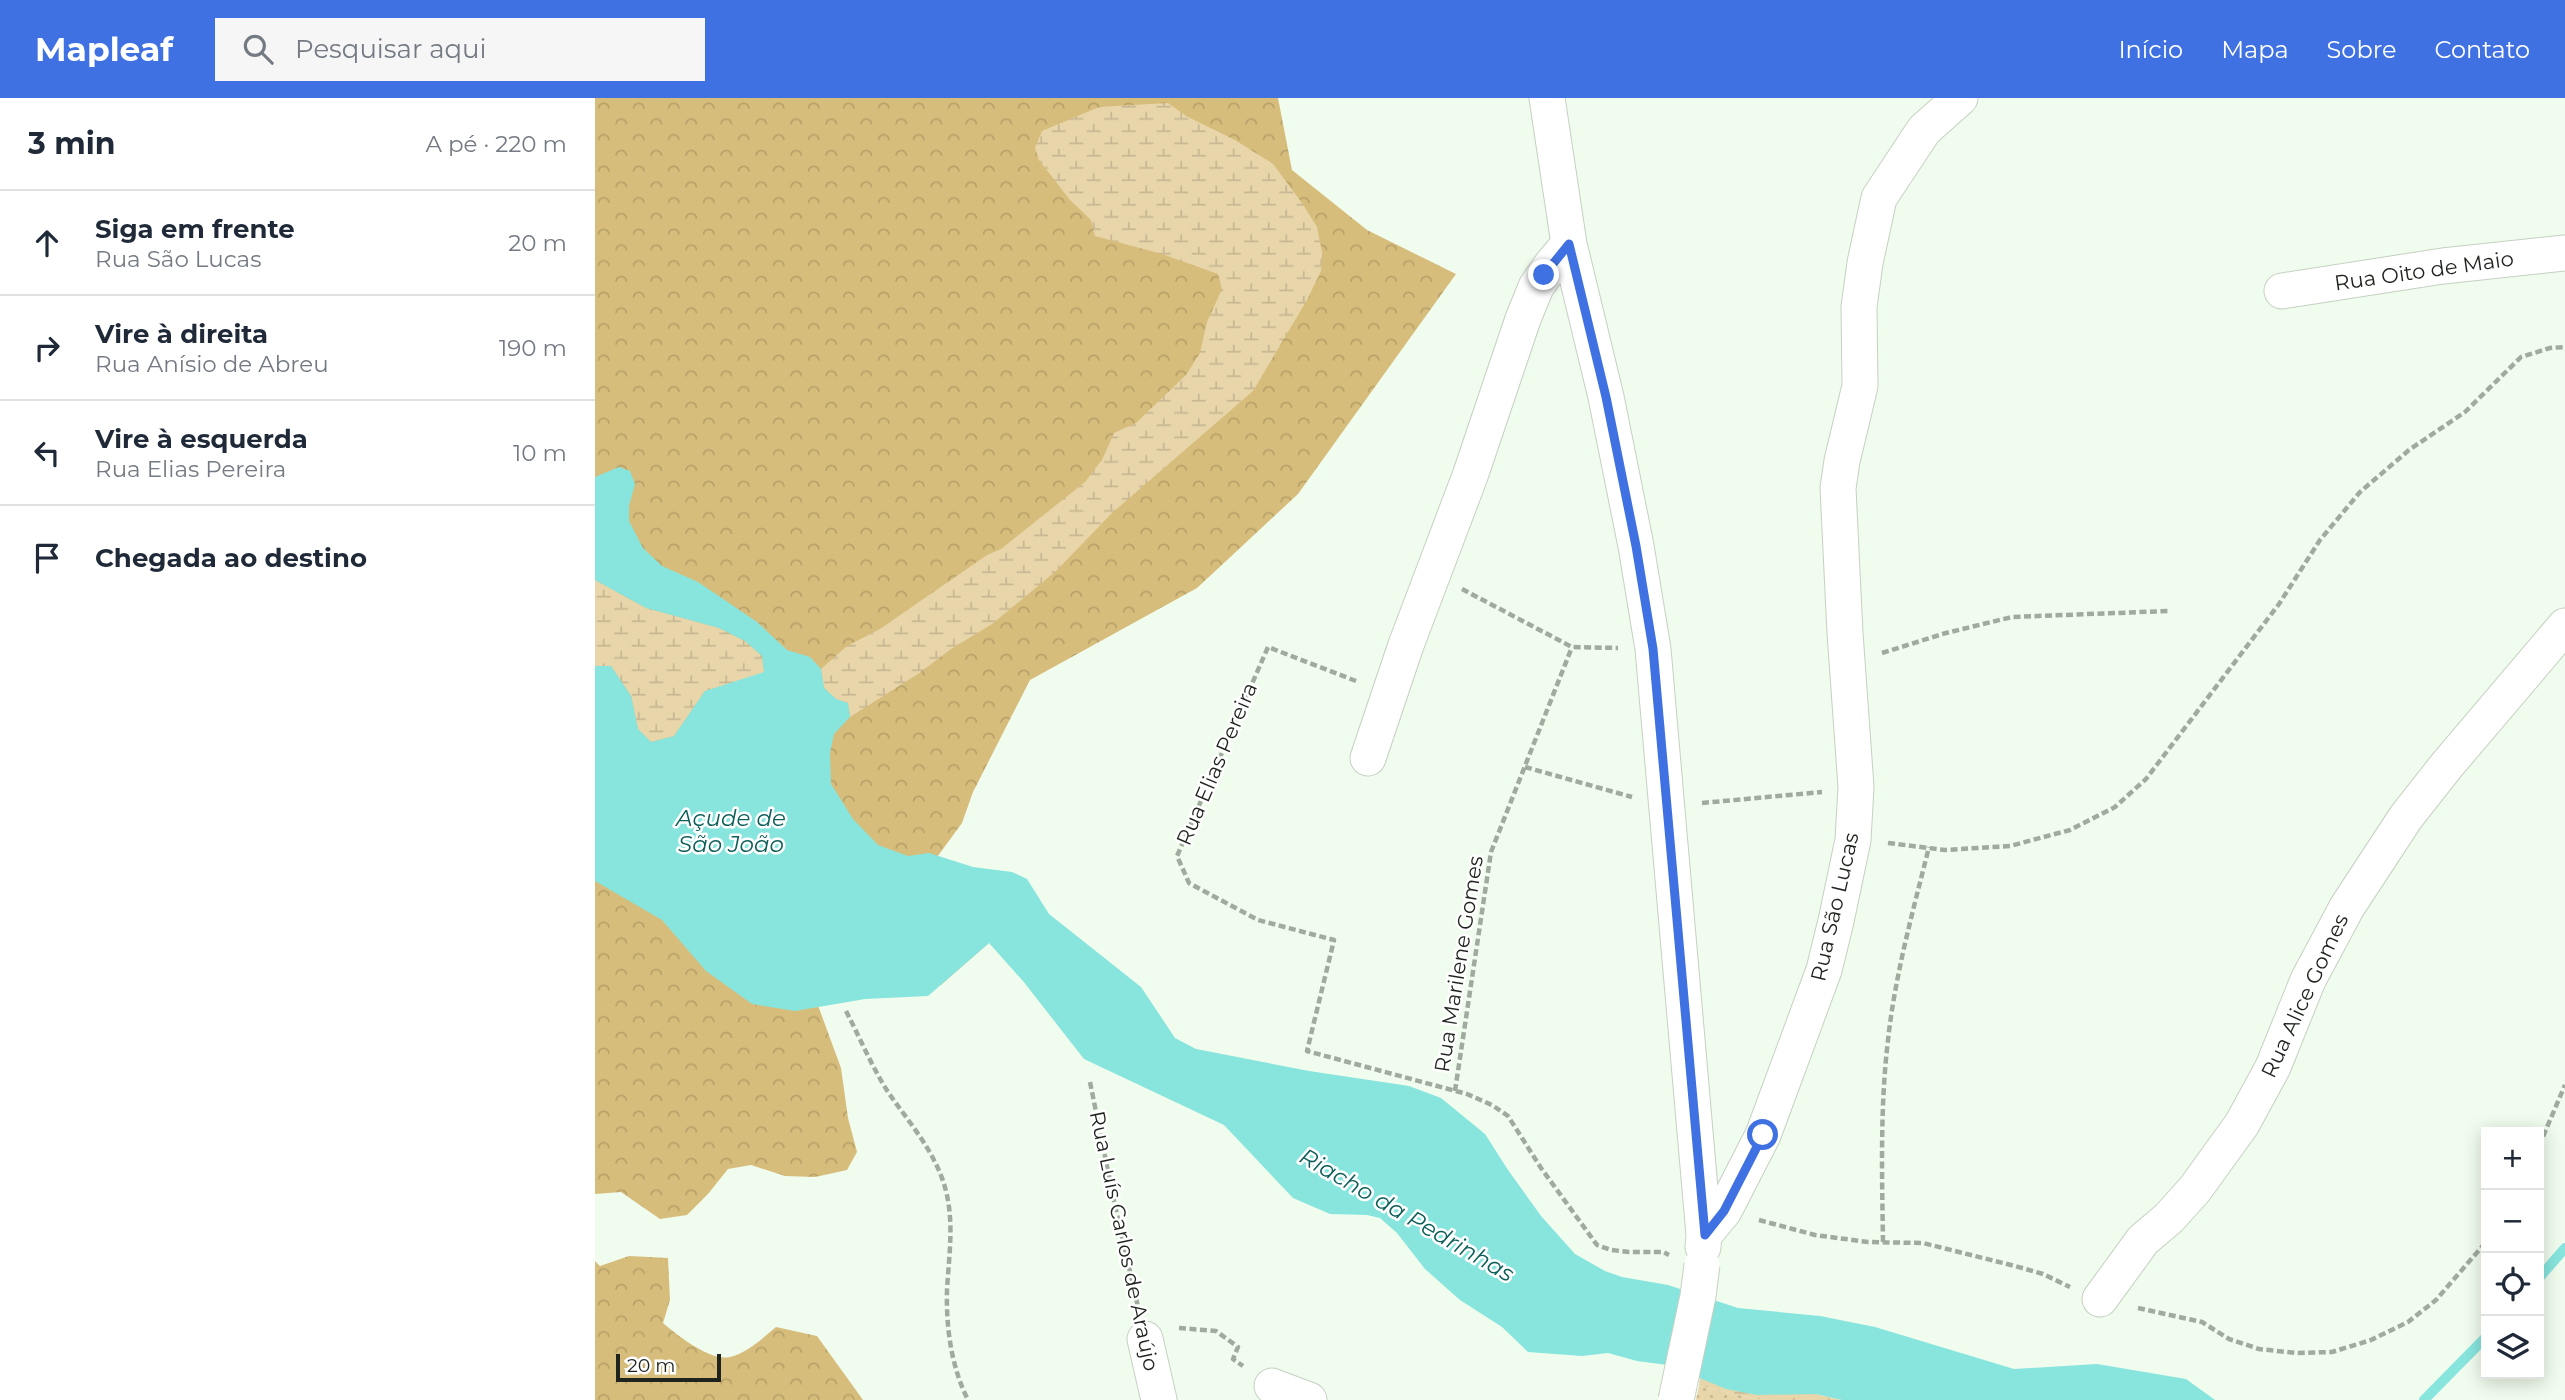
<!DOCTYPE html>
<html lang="pt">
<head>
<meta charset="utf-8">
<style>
	body { margin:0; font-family:Montserrat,sans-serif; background:#f6f6f7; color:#1f2937 }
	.controls { position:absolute; right:21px; bottom:21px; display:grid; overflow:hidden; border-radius:0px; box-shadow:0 4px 18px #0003 }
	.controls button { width:63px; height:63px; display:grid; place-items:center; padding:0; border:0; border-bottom:2px solid #e0e1e3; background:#fff; color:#1f2937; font:35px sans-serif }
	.scale { position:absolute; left:21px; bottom:18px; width:105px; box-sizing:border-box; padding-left:7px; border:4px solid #1e231d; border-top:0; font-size:19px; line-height:24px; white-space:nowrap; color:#1e231d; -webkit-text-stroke:5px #fff; paint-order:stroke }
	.stop { position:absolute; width:21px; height:21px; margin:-16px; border:5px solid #4071e2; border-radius:50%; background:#fff }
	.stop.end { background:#4071e2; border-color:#fff; box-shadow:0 2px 7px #0008 }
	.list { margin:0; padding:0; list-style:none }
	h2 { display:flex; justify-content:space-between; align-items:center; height:91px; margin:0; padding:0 28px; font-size:30px }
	h2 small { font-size:23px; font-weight:400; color:#747a83 }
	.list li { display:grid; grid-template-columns:46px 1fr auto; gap:21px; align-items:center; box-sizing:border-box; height:105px; padding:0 28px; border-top:2px solid #e0e1e3 }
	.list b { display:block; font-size:26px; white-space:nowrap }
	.list p { margin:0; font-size:23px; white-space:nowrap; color:#747a83 }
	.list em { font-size:23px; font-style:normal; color:#747a83 }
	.icon { flex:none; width:38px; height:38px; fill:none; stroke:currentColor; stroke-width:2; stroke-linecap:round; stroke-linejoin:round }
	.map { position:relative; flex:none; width:1970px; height:1302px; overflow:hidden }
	header { display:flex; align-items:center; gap:42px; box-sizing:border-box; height:98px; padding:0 35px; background:#4071e2; color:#fff }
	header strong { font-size:33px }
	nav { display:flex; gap:38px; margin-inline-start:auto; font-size:24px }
	.search { width:490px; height:63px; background:#f6f6f7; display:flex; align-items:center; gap:18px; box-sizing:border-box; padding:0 24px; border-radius:0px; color:#747a83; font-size:26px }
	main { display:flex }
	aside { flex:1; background:#fff }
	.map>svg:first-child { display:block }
	.forest { fill:url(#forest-crowns) }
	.wetland { fill:url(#wetland-marsh) }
	.park { fill:url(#park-dots) }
	.water { fill:#87e5de }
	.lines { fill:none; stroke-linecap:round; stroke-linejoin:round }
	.stream { stroke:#87e5de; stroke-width:10 }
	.street-casing { stroke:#c5d1c2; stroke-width:37 }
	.path { stroke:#a0aa9e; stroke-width:4.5; stroke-dasharray:7 3.5; stroke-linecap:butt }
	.street { stroke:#fff; stroke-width:35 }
	.street-bridge-casing { stroke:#c5d1c2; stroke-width:37; stroke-linecap:butt }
	.street-bridge { stroke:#fff; stroke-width:35 }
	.route { stroke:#4071e2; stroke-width:9 }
	.labels { text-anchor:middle; stroke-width:5; stroke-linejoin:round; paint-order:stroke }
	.street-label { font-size:21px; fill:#1e231d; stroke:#fff }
	.water-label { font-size:23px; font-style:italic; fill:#0d5f5a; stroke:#fff }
</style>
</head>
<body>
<header>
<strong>Mapleaf</strong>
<div class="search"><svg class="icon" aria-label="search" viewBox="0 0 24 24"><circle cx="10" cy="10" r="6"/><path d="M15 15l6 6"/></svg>Pesquisar aqui</div>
<nav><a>Início</a><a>Mapa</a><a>Sobre</a><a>Contato</a></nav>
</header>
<main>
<aside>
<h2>3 min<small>A pé · 220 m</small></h2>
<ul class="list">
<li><svg class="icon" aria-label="ahead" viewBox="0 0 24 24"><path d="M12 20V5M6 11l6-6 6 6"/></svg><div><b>Siga em frente</b><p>Rua São Lucas</p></div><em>20 m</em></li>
<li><svg class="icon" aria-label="right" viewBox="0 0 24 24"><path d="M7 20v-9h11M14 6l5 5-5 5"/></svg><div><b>Vire à direita</b><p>Rua Anísio de Abreu</p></div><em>190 m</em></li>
<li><svg class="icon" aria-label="left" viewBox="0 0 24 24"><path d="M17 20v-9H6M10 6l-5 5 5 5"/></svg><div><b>Vire à esquerda</b><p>Rua Elias Pereira</p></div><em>10 m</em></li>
<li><svg class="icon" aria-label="arrive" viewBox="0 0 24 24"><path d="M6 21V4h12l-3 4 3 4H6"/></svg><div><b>Chegada ao destino</b></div></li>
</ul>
</aside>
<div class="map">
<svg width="1970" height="1302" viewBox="0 0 1970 1302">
	<defs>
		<pattern id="forest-crowns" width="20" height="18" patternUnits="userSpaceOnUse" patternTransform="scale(1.75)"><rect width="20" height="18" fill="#d7bd7b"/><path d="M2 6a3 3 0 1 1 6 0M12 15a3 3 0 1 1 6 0" fill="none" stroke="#b8a26a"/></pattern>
		<pattern id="wetland-marsh" width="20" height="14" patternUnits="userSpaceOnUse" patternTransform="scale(1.75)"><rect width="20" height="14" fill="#e8d6aa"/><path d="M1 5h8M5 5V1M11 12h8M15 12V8" fill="none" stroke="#c7b792"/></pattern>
		<pattern id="park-dots" width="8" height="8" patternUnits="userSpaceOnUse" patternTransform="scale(1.75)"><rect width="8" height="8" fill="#e8d6aa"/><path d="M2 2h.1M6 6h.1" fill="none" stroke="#c7b792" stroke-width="1.8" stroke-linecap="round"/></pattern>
	</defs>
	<rect width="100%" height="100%" fill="#f0fced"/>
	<path class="forest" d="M0 0H683L697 72 772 132 861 176 703 396 602 490 435 582 378 694 367 725 337 766 412 829 346 887 221 902 246 970 253 1020 262 1054 252 1072 220 1079 190 1078 156 1067 133 1071 113 1096 92 1117 65 1121 26 1094 0 1096Z
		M34 1158 73 1160 75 1202 68 1225C82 1237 116 1264 135 1259 152 1255 168 1240 181 1229L222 1238 268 1302H0V1163L5 1168Z"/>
	<path class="wetland" d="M573 5 591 18 640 42 678 66 707 105 722 129 727 154 726 173 712 202 658 293 517 415 461 473 397 526 356 551 323 576 255 619 253 605 241 601 229 590 226 571 252 548 285 531 392 457 406 451 490 384 507 362 519 335 541 325 591 277 605 255 612 224 627 191 623 176 567 156 500 138 496 122 475 102 444 62 440 50 447 33 504 9Z
		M0 482 51 510 124 530 150 543 167 558 169 575 110 593 79 638 56 644 43 631 36 598 16 568H0Z
		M1105 1279 1131 1291 1221 1296 1247 1302H1166L1104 1288Z"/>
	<path class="park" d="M1104 1288 1166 1302H1101Z"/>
	<path class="water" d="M24 369 35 373 40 386 34 408V423L48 450 67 468 103 484 162 524 192 552 215 559 226 571 229 590 241 601 253 605 255 619 239 636 235 655 236 686 258 721 283 747 313 758 334 755 378 769 417 774 432 781 454 816 546 889 580 940 601 951 714 973 814 988 846 1000 890 1036 913 1072 946 1118 980 1156 1010 1173 1027 1179 1073 1187 1143 1210 1225 1218 1280 1229 1419 1271 1502 1266 1591 1281 1620 1302H1247L1221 1296 1162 1297 1131 1291 1073 1267 1042 1263 1013 1255 987 1258 933 1254 907 1229 865 1202 830 1171 802 1135 785 1120 772 1117 735 1116 698 1100 629 1027 489 961 428 883 394 845 333 898 270 901 200 913 157 906 111 873 67 822 0 783V568H16L36 598 43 631 56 644 79 638 110 593 169 574 167 558 150 543 124 530 51 510 0 482V379Z"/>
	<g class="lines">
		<path class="stream" d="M1944 1180 1970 1150
			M1829 1302 1891 1239"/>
		<g class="street-casing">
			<path id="street" d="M952 0 974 146 1011 299 1041 448 1058 551 1109 1137 1108 1149
				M1687 193 1848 168 1970 155
				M773 660 811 547 875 378 928 221 941 189 957 166 974 146
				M1109 1137 1129 1113 1168 1037 1229 872 1241 823 1258 742 1261 689 1250 535 1243 390 1247 363 1265 288 1264 209 1270 165 1284 100 1329 32 1365 0
				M1505 1201 1548 1142 1574 1120 1600 1091 1647 1026 1678 969 1713 882 1752 809 1811 719 1852 667 1970 528
				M550 1241 564 1302
				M677 1288 714 1302"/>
		</g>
		<path class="path" d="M867 491 977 549 1023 550
			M1287 555 1351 535 1417 519 1573 513
			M761 583 673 549 582 758 594 785 663 822 739 842 712 953 872 996 897 1007 913 1018 946 1070 1002 1147 1016 1152 1034 1154H1068L1074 1157
			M930 669 1037 699
			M1107 705 1227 694
			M1293 745 1350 752 1415 748 1475 732 1520 709 1551 681 1684 506 1725 442 1765 394 1814 352 1870 314 1926 259 1955 250 1970 249
			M251 913C265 940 277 969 293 994 313 1023 338 1051 349 1086 360 1121 354 1156 352 1192 351 1229 356 1268 373 1302
			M495 984 519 1103 543 1209
			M860 993 896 754 977 549
			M1944 1048 1970 987
			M1164 1122 1220 1137 1273 1144 1328 1145 1420 1168 1448 1176 1475 1189
			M1288 1144C1287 1077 1285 1009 1293 942 1300 877 1318 813 1334 749
			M1543 1210 1607 1224 1634 1241 1664 1251 1701 1255 1737 1254 1776 1242 1813 1224 1841 1202 1891 1144
			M584 1230 621 1233 643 1249 638 1261 648 1268"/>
		<use href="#street" class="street"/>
		<g class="street-bridge-casing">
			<path id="street-bridge" d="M1081 1302 1103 1198 1107 1167"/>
		</g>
		<use href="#street-bridge" class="street-bridge"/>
	</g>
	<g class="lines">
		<path class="route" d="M949 177 974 146 1011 299 1041 448 1058 551 1110 1137 1129 1113 1168 1037"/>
	</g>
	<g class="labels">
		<g class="street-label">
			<text transform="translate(1829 173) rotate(-8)" y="7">Rua Oito de Maio</text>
			<text transform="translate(622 666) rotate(-67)" y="7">Rua Elias Pereira</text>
			<text transform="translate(1240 809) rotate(-77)" y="7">Rua São Lucas</text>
			<text transform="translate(864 866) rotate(-81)" y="7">Rua Marilene Gomes</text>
			<text transform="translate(1710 898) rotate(-65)" y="7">Rua Alice Gomes</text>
			<text transform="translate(529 1143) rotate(78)" y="7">Rua Luís Carlos de Araújo</text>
		</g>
		<g class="water-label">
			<text x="136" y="728">Açude de<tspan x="136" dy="26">São João</tspan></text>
			<text transform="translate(812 1117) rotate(30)" y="8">Riacho da Pedrinhas</text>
		</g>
	</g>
</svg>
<div class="controls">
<button>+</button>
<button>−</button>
<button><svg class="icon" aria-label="locate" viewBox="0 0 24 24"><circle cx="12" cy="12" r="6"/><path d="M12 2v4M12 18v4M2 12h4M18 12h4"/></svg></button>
<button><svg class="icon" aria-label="layers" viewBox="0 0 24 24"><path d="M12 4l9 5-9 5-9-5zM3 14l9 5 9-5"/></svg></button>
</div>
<div class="scale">20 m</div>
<div class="stop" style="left:1168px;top:1037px"></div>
<div class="stop end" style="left:949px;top:177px"></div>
</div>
</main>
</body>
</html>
